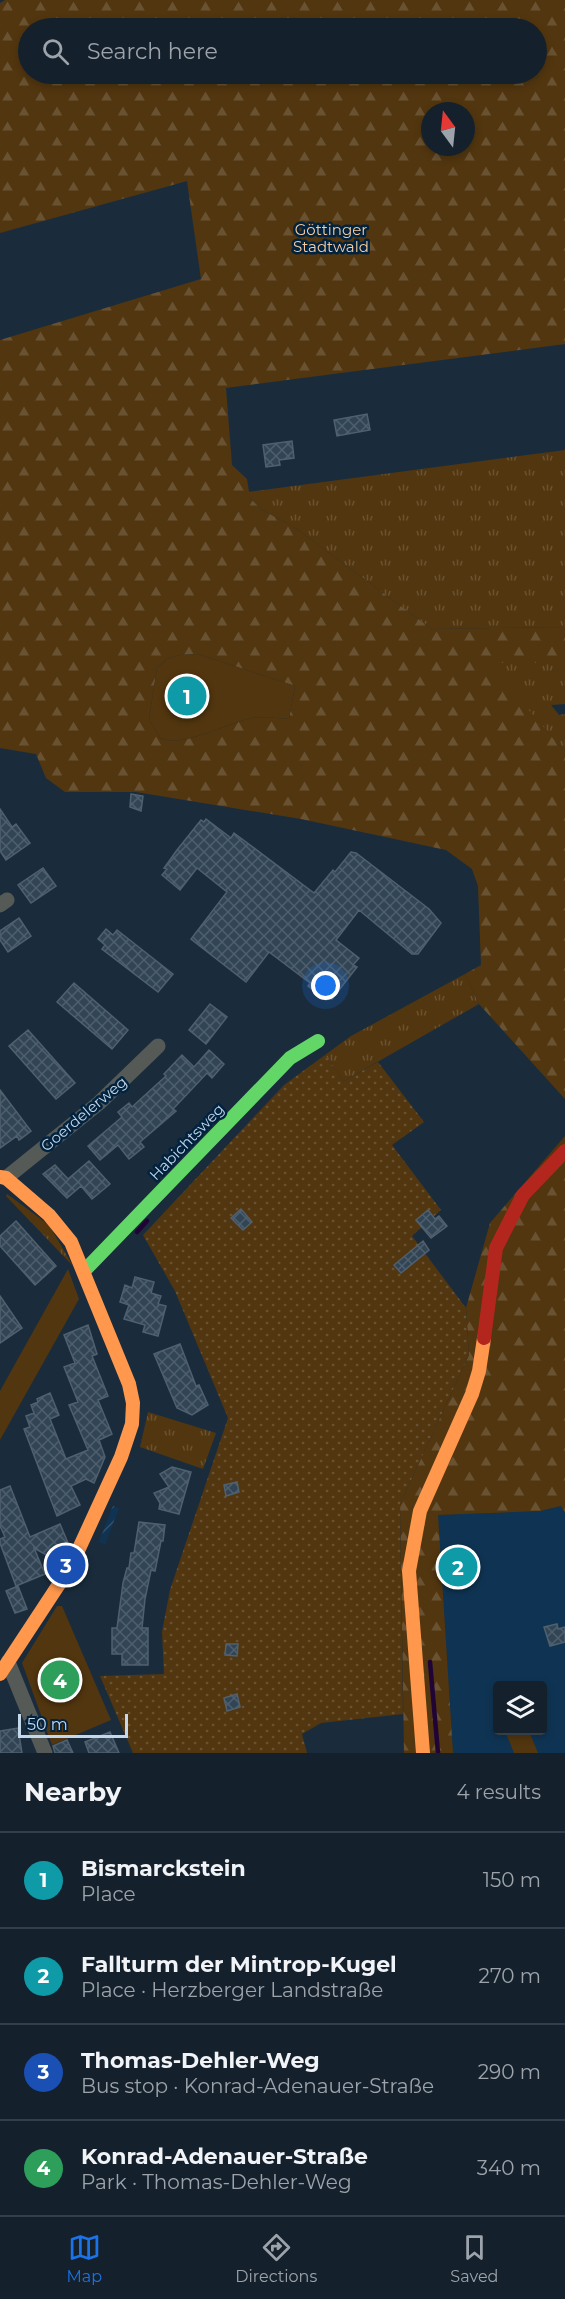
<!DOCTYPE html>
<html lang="en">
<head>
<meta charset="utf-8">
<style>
	body { margin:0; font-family:Montserrat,sans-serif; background:#212e39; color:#f1f3f6 }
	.controls { position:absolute; right:18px; bottom:18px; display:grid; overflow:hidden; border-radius:6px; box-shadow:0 3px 9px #0003 }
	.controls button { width:54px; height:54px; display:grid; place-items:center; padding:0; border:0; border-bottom:2px solid #333e49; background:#14212d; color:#f1f3f6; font:30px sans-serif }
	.compass { position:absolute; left:421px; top:102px; width:54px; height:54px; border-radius:50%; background:#14212d; box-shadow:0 3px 9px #0003; rotate:345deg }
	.scale { position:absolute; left:18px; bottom:15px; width:110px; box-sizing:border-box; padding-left:6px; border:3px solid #c5d7ea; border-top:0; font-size:16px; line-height:21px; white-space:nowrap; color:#c5d7ea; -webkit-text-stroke:4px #02233f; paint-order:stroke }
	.you { position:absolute; left:326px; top:986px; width:21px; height:21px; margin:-15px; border:4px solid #fff; border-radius:50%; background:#1a73e8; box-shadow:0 0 0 9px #1a73e833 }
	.badge { display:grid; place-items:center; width:39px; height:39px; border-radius:50%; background:#1a73e8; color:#fff; font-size:20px; font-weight:700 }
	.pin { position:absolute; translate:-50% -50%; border:3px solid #fff; box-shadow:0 2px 6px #0006 }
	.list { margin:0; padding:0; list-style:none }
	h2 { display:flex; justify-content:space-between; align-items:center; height:78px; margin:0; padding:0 24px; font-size:26px }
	h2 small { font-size:20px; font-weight:400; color:#9da3aa }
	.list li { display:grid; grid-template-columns:39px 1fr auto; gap:18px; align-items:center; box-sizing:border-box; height:96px; padding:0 24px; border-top:2px solid #333e49 }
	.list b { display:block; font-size:22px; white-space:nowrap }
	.list p { margin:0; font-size:20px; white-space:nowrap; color:#9da3aa }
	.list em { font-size:20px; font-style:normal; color:#9da3aa }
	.icon { flex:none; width:33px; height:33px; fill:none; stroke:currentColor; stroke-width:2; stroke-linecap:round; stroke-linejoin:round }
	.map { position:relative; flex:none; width:565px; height:1753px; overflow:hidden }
	.search { position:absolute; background:#14212d; box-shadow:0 3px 9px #0003; left:18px; right:18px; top:18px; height:66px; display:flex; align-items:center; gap:15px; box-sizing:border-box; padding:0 21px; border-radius:33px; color:#9da3aa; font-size:22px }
	.sheet { height:462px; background:#14212d }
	nav { display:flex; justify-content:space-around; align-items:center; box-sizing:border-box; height:84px; border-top:2px solid #333e49; background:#14212d; font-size:16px; color:#9da3aa }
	nav a { display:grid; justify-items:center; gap:3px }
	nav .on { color:#1a73e8 }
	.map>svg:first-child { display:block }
	.built { fill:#0f3453; fill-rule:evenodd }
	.industrial { fill:url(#industrial-furrows) }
	.grass { fill:url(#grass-tufts) }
	.forest { fill:url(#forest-firs); fill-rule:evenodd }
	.park { fill:#52360f }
	.garden { fill:url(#garden-dots) }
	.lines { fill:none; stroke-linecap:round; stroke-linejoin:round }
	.stream { stroke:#200436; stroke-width:4.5 }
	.building { fill:url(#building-cross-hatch); stroke:#50606e; stroke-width:1.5 }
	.street { stroke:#555a57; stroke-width:15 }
	.fast { stroke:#63d668; stroke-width:14 }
	.slow { stroke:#ff974d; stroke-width:14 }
	.jam { stroke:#b3261e; stroke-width:14 }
	.labels { text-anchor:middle; stroke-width:5; stroke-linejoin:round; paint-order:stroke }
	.park-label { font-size:15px; fill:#f8cc9e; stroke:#02233f }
	.street-label { font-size:15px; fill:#c5d7ea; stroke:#02233f }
</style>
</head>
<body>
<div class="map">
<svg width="565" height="1753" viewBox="0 0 565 1753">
	<defs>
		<pattern id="industrial-furrows" width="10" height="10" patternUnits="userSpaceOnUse" patternTransform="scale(1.5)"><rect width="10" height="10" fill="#0f3453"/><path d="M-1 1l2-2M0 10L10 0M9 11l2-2" fill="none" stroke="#30516c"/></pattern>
		<pattern id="grass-tufts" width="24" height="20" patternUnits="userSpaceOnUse" patternTransform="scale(1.5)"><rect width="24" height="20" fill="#52360f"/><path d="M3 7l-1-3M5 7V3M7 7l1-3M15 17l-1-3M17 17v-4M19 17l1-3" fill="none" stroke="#695232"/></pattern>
		<pattern id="forest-firs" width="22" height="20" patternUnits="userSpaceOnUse" patternTransform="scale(1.5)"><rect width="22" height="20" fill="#52360f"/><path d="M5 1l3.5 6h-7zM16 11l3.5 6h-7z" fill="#695232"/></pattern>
		<pattern id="garden-dots" width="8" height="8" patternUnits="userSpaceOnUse" patternTransform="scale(1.5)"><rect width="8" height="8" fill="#52360f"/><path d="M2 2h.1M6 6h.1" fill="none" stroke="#695232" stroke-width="1.8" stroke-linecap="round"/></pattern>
		<pattern id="building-cross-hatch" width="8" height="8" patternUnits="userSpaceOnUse" patternTransform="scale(1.5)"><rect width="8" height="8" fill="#324555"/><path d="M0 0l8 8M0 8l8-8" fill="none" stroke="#4e5f6e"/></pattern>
	</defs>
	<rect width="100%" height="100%" fill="#1a2c3c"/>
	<path class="built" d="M561 1506 565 1513V1753H453L438 1515 540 1511ZM498 1686H542V1730H498Z"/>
	<path class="industrial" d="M113 1506 119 1508 105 1544 99 1542Z"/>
	<path class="grass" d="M565 450V627L432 629 294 527 262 510 250 498 248 492Z
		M487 663H565V704L551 705 559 715 565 714V752Z
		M465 974 479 1004 344 1081 325 1055 351 1036Z
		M7 1194 49 1225 73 1266 6 1196Z
		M148 1412 216 1433 203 1469 140 1447Z"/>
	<path class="forest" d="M5 0H565V344L226 388 232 465 247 479 250 498 262 510 294 527 432 629 565 627V663H488L565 752V1099L479 1004 465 974 481 965 478 886 472 869 446 850 301 819 136 792H65L46 778 36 754 0 748V340L201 279 187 181 0 233V3ZM28 28H536V74H28ZM430 111H466V147H430ZM198 654 295 686 289 719C277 718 263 716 251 718 229 723 179 749 160 738L149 719 157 668 167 659 180 655Z
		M565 1136V1513L561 1506 540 1511 438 1515 453 1753H404L400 1504 469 1355 466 1308 490 1223Z"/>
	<path class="park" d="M198 654 295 686 289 719C277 718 263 716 251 718 229 723 179 749 160 738L149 719 157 668 167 659 180 655Z
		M68 1269 79 1299 0 1440V1391Z
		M57 1606H62L111 1720 52 1745 22 1663Z
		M505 1731H529L538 1753H514Z"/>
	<path class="garden" d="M325 1055 344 1081 378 1062 424 1122 392 1145 441 1210 412 1236 466 1308 469 1355 400 1504 403 1714 321 1723 302 1734 307 1753H133L100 1676 164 1674 162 1632 170 1590 228 1418 175 1291 143 1235 284 1085Z"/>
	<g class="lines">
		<path class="stream" d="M137 1232 147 1221
			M430 1662 438 1753"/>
	</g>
	<path class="building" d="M367 414 370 430 337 436 334 420Z
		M292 441 294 458 279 460 280 465 266 467 263 445Z
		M178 688 199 691 196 712 175 709 173 706Z
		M131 794 143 796 141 811 130 807Z
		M0 809 12 827 16 824 30 843 6 860 0 851Z
		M206 819 231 838 234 833 314 893 333 870 335 872 351 852 356 853 429 909 441 923 418 954H412L359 910 336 940 359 958 353 965 357 967 332 999 329 996 326 1000 308 986 310 983 269 952 246 982 191 939 227 892 197 868 180 890 162 875 167 869 164 868 177 850 201 820 204 822Z
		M43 868 56 886 31 903 18 885Z
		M19 918 31 936 8 952 0 940V931Z
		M106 929 113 935 117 930 173 974 158 992 102 949 105 945 98 939Z
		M74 983 128 1030 112 1049 57 1002Z
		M210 1004 227 1017 206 1044 189 1030Z
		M28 1030 75 1083 56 1099 9 1046Z
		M209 1050 224 1064 212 1078 207 1073 173 1109 176 1111 140 1142 144 1147 129 1159 118 1145 100 1160 88 1146 122 1117 118 1112 129 1103 132 1107 166 1076 164 1074 182 1055 194 1067Z
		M0 1090 31 1131 19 1140 17 1136 0 1148Z
		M89 1161 110 1184 92 1199 81 1186 67 1198 43 1174 55 1165 68 1179Z
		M241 1209 252 1222 243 1230 231 1218Z
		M428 1210 435 1219 439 1216 447 1226 431 1238 416 1220Z
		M16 1221 56 1266 35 1285 0 1246V1236Z
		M423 1241 429 1250 401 1273 394 1265Z
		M135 1277 154 1282 151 1293 161 1296 158 1304 166 1306 158 1336 143 1332 145 1325 124 1319 129 1305 120 1302 125 1285 132 1288Z
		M0 1296 22 1328 0 1343Z
		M88 1325 97 1354 92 1356 108 1396 98 1400 112 1434 99 1440 105 1457 94 1483 86 1479 71 1486 80 1505 57 1516 24 1429 30 1427 26 1416 34 1413 31 1405 38 1402 37 1399 50 1393 59 1415 50 1419 66 1459 88 1450 69 1405 78 1402 64 1367 75 1363 64 1335Z
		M180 1344 196 1386 199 1385 208 1405 192 1415 177 1408 154 1354Z
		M172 1467 191 1472 179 1514 159 1509 160 1503 154 1493 169 1487 160 1474Z
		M237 1482 239 1492 226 1496 224 1485Z
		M10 1486 30 1537 60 1524 68 1543 59 1562 34 1548 45 1574 16 1586 0 1543V1539L5 1537 0 1526V1490Z
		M139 1522 165 1525 163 1541H161L155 1571 151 1570 145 1599 142 1628H148V1665H122V1654H112V1628H117L123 1583 127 1568H129L131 1553H134Z
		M18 1586 27 1609 15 1613 6 1591Z
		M557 1624 558 1629 565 1627V1642L550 1646 544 1627Z
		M226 1644H238L237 1656 225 1655Z
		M237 1694 240 1707 227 1711 224 1698Z
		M18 1728 22 1753H0V1731Z
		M110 1732 119 1753H89L85 1742Z
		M67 1740 73 1753H55L53 1746Z"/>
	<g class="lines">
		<path class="street" d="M0 905 7 900
			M6 1178 99 1103 158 1046
			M8 1662 45 1753"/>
		<path class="fast" d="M84 1271 290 1058 318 1041"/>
		<path class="slow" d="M0 1177 6 1178 49 1215 71 1242 129 1384 133 1403 132 1424 121 1457 71 1566 0 1674
			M423 1753 409 1571 420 1511 472 1394 479 1371 484 1338"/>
		<path class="jam" d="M484 1338 496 1248 523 1195 565 1151"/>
	</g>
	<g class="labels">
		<g class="park-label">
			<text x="331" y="235">Göttinger<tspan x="331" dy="17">Stadtwald</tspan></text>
		</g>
		<g class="street-label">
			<text transform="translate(84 1114) rotate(-40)" y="5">Goerdelerweg</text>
			<text transform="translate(187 1142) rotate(-46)" y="5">Habichtsweg</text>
		</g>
	</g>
</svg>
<div class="controls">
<button><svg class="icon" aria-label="layers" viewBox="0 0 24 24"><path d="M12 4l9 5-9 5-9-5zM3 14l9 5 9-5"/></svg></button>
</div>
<svg class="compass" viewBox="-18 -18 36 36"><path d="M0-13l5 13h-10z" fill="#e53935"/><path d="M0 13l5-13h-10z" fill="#9da3aa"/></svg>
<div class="scale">50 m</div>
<div class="you"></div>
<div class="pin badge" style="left:187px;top:696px;background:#0f9aa8">1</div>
<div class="pin badge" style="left:458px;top:1567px;background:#0f9aa8">2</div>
<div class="pin badge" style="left:66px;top:1565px;background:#1a4fb4">3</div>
<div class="pin badge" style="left:60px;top:1680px;background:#2e9e5b">4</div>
<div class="search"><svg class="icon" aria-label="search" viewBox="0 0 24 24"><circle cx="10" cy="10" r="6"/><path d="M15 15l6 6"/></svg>Search here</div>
</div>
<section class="sheet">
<h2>Nearby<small>4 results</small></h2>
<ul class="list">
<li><span class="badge" style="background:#0f9aa8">1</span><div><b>Bismarckstein</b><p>Place</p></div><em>150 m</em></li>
<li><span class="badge" style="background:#0f9aa8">2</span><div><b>Fallturm der Mintrop-Kugel</b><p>Place · Herzberger Landstraße</p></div><em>270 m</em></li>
<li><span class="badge" style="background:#1a4fb4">3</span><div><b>Thomas-Dehler-Weg</b><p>Bus stop · Konrad-Adenauer-Straße</p></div><em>290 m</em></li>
<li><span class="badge" style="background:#2e9e5b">4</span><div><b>Konrad-Adenauer-Straße</b><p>Park · Thomas-Dehler-Weg</p></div><em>340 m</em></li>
</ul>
</section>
<nav>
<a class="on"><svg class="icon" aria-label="map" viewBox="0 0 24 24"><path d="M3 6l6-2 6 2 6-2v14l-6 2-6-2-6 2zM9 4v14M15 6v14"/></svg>Map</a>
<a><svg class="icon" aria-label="directions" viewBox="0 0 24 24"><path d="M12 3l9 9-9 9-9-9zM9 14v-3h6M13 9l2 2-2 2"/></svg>Directions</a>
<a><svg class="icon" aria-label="saved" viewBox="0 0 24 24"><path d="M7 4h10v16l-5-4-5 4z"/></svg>Saved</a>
</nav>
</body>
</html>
